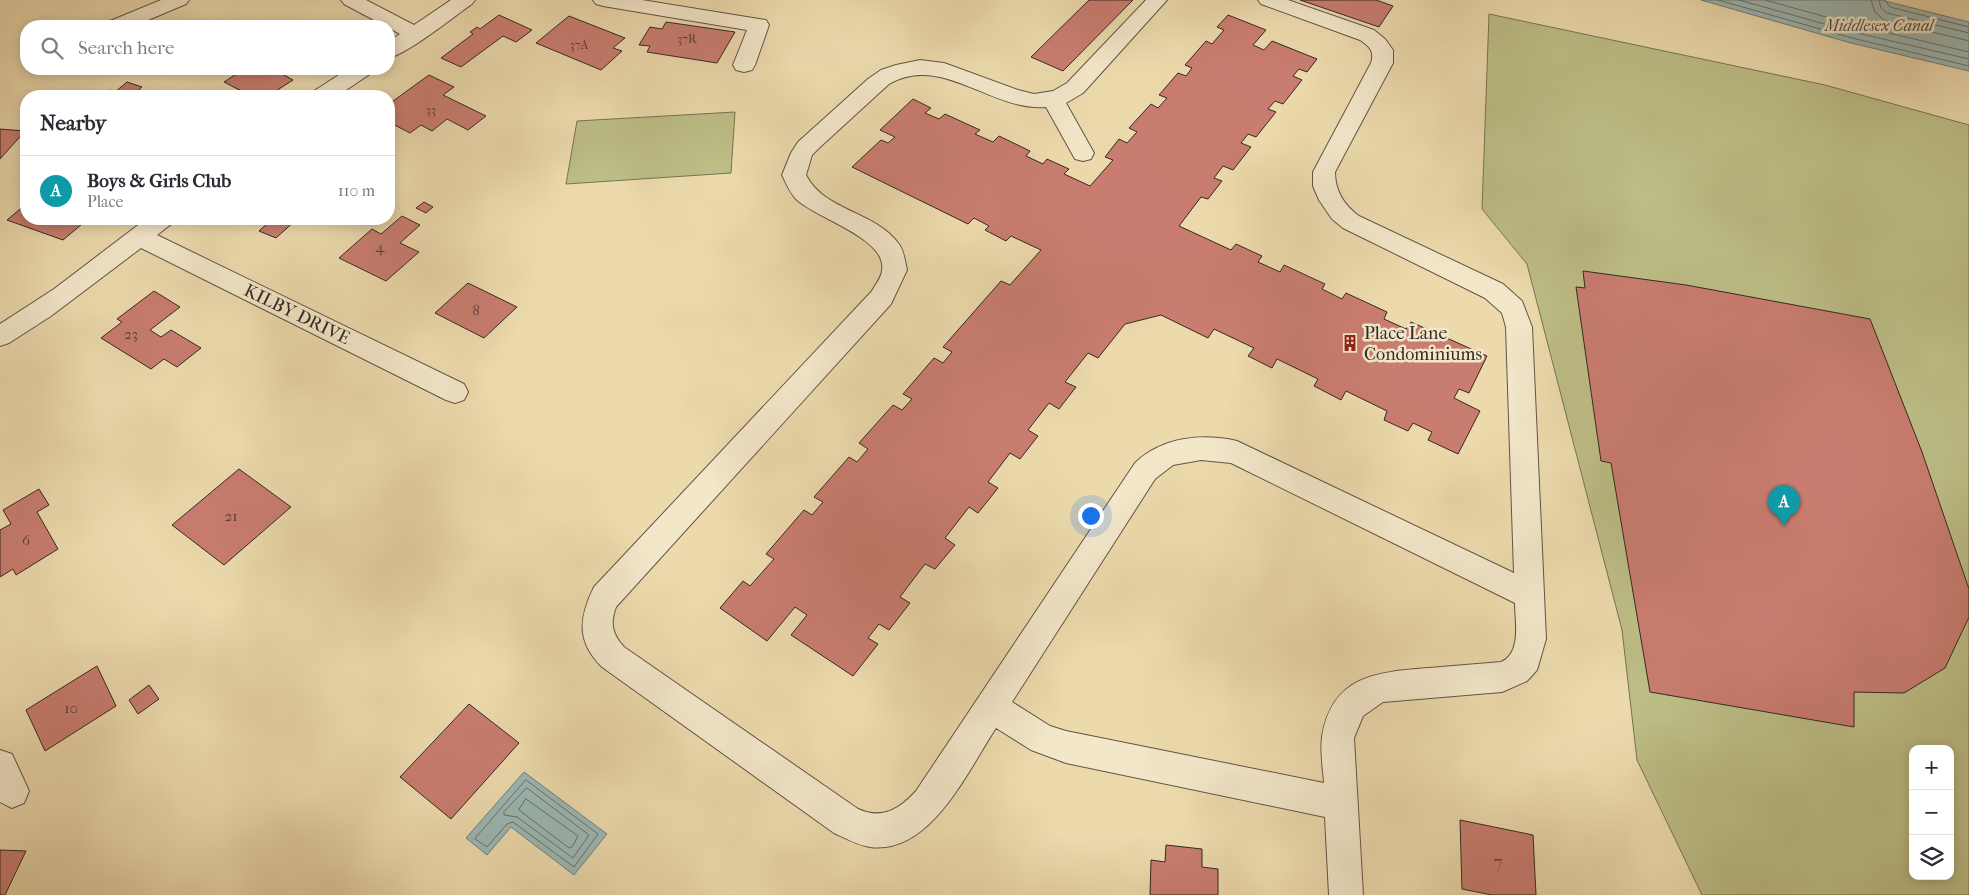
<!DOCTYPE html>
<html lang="en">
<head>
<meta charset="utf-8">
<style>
	body { margin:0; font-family:"IM FELL French Canon",serif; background:#f7f7f7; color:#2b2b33 }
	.controls { position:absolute; right:15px; bottom:15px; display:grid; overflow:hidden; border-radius:10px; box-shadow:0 2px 12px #0003 }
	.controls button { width:45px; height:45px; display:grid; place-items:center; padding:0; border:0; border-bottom:1px solid #e1e1e2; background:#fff; color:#2b2b33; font:25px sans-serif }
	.you { position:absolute; left:1090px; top:515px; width:18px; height:18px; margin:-12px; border:4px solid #fff; border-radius:50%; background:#1a73e8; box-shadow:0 0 0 8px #1a73e833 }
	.badge { display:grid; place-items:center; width:32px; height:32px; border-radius:50%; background:#2563eb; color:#fff; font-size:16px; font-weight:700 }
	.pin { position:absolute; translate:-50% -41px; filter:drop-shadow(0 1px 2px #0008) }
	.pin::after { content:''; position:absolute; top:26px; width:18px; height:15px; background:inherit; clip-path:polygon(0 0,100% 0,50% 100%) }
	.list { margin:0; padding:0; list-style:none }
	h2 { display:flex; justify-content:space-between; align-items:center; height:65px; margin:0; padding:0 20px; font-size:21px }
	h2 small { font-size:16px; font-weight:400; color:#7c7c81 }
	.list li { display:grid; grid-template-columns:32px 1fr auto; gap:15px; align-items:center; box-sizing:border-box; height:70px; padding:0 20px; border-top:1px solid #e1e1e2 }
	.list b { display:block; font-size:19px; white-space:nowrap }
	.list p { margin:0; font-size:16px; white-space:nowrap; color:#7c7c81 }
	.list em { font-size:16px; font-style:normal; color:#7c7c81 }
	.icon { flex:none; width:28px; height:28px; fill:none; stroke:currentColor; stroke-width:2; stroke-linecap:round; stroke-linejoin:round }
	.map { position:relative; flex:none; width:1969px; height:895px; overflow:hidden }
	.search { position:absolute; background:#fff; box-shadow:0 2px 12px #0003; left:20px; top:20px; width:375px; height:55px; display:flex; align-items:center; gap:12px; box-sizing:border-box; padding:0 18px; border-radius:20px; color:#7c7c81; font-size:19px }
	.panel { position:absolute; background:#fff; box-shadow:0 2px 12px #0003; left:20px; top:90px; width:375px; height:135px; border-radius:20px }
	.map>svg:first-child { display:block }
	.green { fill:#bdbe86; stroke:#787354; fill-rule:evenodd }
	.water { fill:#9cb8b4; stroke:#727e7a }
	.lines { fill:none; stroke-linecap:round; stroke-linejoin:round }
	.shore { stroke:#68706c; stroke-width:1 }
	.building { fill:#c97d70; stroke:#342823 }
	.minor-casing { stroke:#625446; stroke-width:2 }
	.minor { fill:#f3e7ca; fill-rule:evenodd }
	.labels { text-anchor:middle; stroke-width:5; stroke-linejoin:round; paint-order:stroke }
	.far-number-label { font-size:12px; fill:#593d36 }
	.number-label { font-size:15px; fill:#593d36 }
	.far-water-label { font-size:16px; font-style:italic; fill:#4e4c47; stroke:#f3e7ca }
	.street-label { font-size:18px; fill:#342823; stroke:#f3e7ca }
	.poi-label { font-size:18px; fill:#342823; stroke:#f3e7ca; text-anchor:start }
	.near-number-label { font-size:18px; fill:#593d36 }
</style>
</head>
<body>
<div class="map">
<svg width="1969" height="895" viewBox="0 0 1969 895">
	<rect width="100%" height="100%" fill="#ecdaad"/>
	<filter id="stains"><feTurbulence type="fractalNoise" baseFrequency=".004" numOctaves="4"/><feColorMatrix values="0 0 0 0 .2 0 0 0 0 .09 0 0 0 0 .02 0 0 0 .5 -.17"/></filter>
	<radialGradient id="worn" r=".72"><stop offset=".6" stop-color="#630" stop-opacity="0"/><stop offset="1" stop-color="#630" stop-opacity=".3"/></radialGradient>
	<path class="green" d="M1489 14 1825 85 1969 125V895H1702L1637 760 1622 630 1527 264 1482 209ZM1913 749H1950V876H1913Z
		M735 112 731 173 566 184 577 121Z"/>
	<path class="water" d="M1701 0H1881L1969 22V71L1851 43Z
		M524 772 607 834 574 875 511 827 487 855 466 838Z"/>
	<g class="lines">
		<path class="shore" d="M1718 0 1852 38 1969 66
			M1739 0 1853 32 1969 59
			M1765 0 1855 25 1969 52
			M1871 0 1875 12 1884 20 1969 41
			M1879 0 1881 8 1887 13 1969 33
			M1885 0 1890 7 1969 27
			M526 780 598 834 574 867 513 822 507 824 487 847 475 839Z
			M527 788 589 835 573 858 517 817 504 815V812Z
			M526 799 578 836 572 847 569 848 519 810Z"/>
	</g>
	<path class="building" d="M1089 0H1133L1063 71 1031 57Z
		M1300 0H1376L1393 6 1379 27Z
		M499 15 532 30 516 42 503 36 461 67 441 58 473 34 470 32 477 27 480 29Z
		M1228 15 1266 30 1253 45 1264 50 1272 41 1317 59 1307 72 1299 69 1293 76 1302 80 1283 104 1275 101 1268 109 1276 112 1256 137 1248 134 1241 143 1251 147 1233 170 1223 166 1214 178 1222 181 1208 199 1201 197 1179 226 1231 250 1236 244 1262 256 1258 262 1280 272 1284 265 1325 284 1322 289 1342 299 1346 293 1387 312 1384 319 1406 329 1411 322 1487 356 1469 393 1459 389 1454 398 1480 411 1458 454 1428 440 1432 432 1413 423 1408 431 1384 420 1387 411 1346 391 1341 400 1314 386 1318 379 1277 359 1272 368 1248 356 1254 348 1214 329 1208 338 1161 315 1125 324 1098 358 1088 353 1065 382 1076 387 1059 409 1049 403 1028 430 1038 436 1020 459 1010 453 988 482 998 488 978 513 969 507 945 538 955 545 935 569 925 564 900 597 910 603 889 630 879 624 868 638 878 644 853 676 791 635 807 615 795 607 767 641 720 608 743 581 750 586 774 559 766 554 804 510 812 515 823 502 814 497 849 457 857 462 868 449 859 443 893 405 902 410 912 399 903 394 934 358 943 363 952 352 943 347 1001 281 1010 285 1041 250 1011 236 1006 241 985 230 989 226 974 218 968 224 852 167 881 140 888 143 895 137 880 130 913 99 931 108 925 113 939 119 945 114 980 130 975 134 993 142 999 136 1030 151 1026 156 1043 164 1047 159 1069 169 1064 174 1090 186 1113 160 1105 157 1119 139 1127 143 1137 132 1129 128 1151 104 1158 108 1167 98 1159 95 1178 73 1186 76 1192 68 1185 65 1206 41 1212 44 1224 30 1217 27Z
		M569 16 625 38 613 48 622 51 601 70 536 43Z
		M666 22 735 32 717 63 647 52 650 46 639 45 650 27 662 29Z
		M244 69H273L293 80 268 96H251L224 82Z
		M429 75 454 87 443 95 486 116 468 130 447 119 432 131 421 125 410 133 389 122V104Z
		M127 82 142 87 135 93 143 96H102L110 90 115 92Z
		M0 129 25 131 0 159Z
		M424 202 433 207 426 213 416 208Z
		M26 204V219H88L63 240 7 220Z
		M402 216 420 225 400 243 419 252 386 281 339 258 372 229 381 234Z
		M257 219H297L276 238 259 231 268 223Z
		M1583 271 1686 285 1870 319 1922 452 1969 589V617L1945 668 1904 693 1854 692V727L1650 692 1611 463 1601 461 1576 287 1585 288Z
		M468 283 517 307 484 338 435 313Z
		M154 291 180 307 150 330 161 337 171 330 201 348 177 367 164 359 151 369 101 338 122 322 117 319Z
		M239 469 291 507 224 565 172 525Z
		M39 489 49 505 37 512 58 549 16 575 13 569 0 577V530L11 524 3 510Z
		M97 666 116 706 45 751 26 710Z
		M149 685 159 699 138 714 129 700Z
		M469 704 519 743 451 819 400 777Z
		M1460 820 1533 835 1536 895H1492L1462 889Z
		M1166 845 1202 849V867L1218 869V895H1150L1151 860 1165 862Z
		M0 850 26 851 5 895H0Z"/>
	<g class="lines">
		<g class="minor-casing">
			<path id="minor" d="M161 0H189L186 4 134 26H107L110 21Z
				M341 0H366L414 25 451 0H475L472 4C452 18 410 52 389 58V41L400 34 389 28V26H385L344 4Z
				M593 0H642L759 19 766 20 769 25 755 65 752 70 744 72 736 70 733 65 747 30 603 6 596 4Z
				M1146 0H1167L1083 93 1066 103 1094 153 1091 159 1083 161 1075 159 1046 107C992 112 942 53 889 84L819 148 812 155 806 175C824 211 875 211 899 244 904 251 905 261 907 270L891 304 616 607C610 623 612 634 624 647L858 809C882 820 900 809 916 791L1135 463C1162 437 1202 433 1237 441L1514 573 1506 327 1502 313 1485 298 1343 228 1332 219 1319 200 1313 186V172L1371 63C1375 51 1369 46 1360 40L1261 4 1258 0H1288L1374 30 1385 39 1393 50V63L1335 172C1335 191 1344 205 1359 216L1503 284 1522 301 1532 327 1546 639 1537 670 1527 681 1502 692 1383 702 1363 716 1354 738 1363 895H1329L1325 817 1066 763 1031 750 996 728C968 770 931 855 870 847 857 845 845 838 834 833L602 667C576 641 579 618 594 587L872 291C875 285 882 277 882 270 887 238 815 218 796 199 790 193 786 183 782 175L791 153 798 142 868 79 881 70 896 65 920 60 944 63 1018 90 1034 94 1053 91 1067 83ZM1201 460 1231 463 1515 603C1515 621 1522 653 1501 662 1477 664 1453 666 1429 668 1377 672 1332 675 1322 737 1320 751 1323 769 1324 783L1066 731 1050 726 1012 702 1155 479 1173 465Z
				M348 69H373L370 74 337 96H311L314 91Z
				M146 219H174L170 225 157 235 464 384 468 392 464 400 455 403 446 400 141 248 51 316 9 343 0 346V324L54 289Z
				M0 750 12 754 29 791 24 803 12 808 0 802Z"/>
		</g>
		<use href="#minor" class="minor"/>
	</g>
	<defs>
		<g id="building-bare" transform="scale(1.35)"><path d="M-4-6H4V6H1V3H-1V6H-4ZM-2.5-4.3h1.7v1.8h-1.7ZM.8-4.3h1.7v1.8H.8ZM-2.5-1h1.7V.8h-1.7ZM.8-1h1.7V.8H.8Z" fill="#8f2418" stroke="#f3e7ca" stroke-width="2.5" paint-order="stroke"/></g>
	</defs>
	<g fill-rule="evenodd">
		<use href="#building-bare" x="1350" y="343"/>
	</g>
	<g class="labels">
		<g class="far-number-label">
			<text x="687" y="43">37R</text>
			<text x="579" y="49">37A</text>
			<text x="431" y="114">33</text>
		</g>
		<g class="number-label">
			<text x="380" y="252">4</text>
			<text x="476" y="315">8</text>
			<text x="131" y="339">23</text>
			<text x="231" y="521">21</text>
			<text x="26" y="545">6</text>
			<text x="71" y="713">10</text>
		</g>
		<g class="far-water-label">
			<text x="1879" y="31">Middlesex Canal</text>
		</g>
		<g class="street-label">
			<text transform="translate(297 314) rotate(26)" y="6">KILBY DRIVE</text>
		</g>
		<g class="poi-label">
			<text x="1364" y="339">Place Lane<tspan x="1364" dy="21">Condominiums</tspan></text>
		</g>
		<g class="near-number-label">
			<text x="1498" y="868">7</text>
		</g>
	</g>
	<rect width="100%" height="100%" filter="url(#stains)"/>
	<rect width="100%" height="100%" fill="url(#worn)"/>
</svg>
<div class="controls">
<button>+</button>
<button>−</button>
<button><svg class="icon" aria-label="layers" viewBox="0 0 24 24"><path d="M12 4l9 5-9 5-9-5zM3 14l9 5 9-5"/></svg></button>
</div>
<div class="you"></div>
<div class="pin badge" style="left:1784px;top:526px;background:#0f9aa8">A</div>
<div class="search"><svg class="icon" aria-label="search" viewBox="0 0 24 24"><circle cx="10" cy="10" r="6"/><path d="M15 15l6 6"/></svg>Search here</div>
<section class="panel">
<h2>Nearby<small></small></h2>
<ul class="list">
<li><span class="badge" style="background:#0f9aa8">A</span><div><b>Boys &amp; Girls Club</b><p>Place</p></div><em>110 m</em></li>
</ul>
</section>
</div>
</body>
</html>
